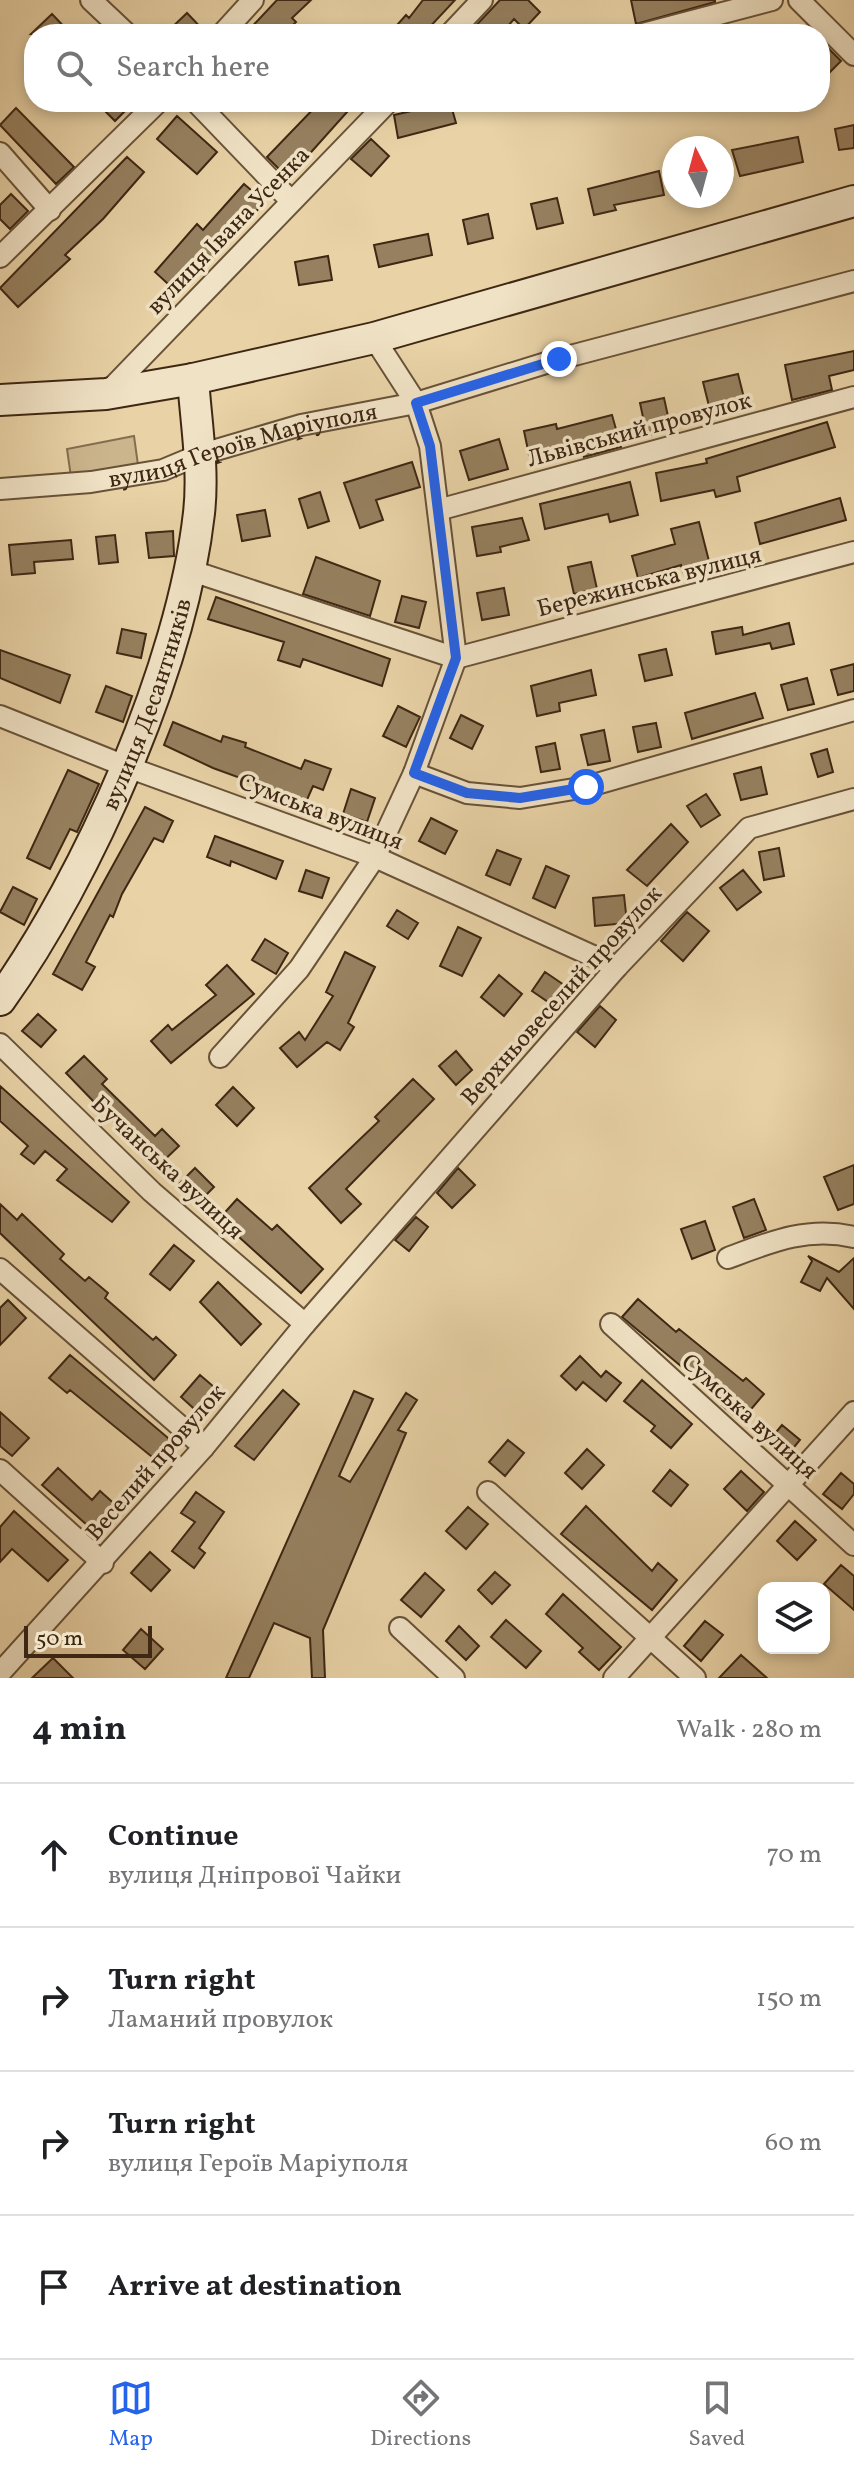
<!DOCTYPE html>
<html lang="en">
<head>
<meta charset="utf-8">
<style>
	body { margin:0; font-family:Vollkorn,serif; background:#f6f6f6; color:#202124 }
	.controls { position:absolute; right:24px; bottom:24px; display:grid; overflow:hidden; border-radius:16px; box-shadow:0 4px 12px #0003 }
	.controls button { width:72px; height:72px; display:grid; place-items:center; padding:0; border:0; border-bottom:2px solid #e0e0e0; background:#fff; color:#202124; font:40px sans-serif }
	.compass { position:absolute; left:662px; top:136px; width:72px; height:72px; border-radius:50%; background:#fff; box-shadow:0 4px 12px #0003; rotate:354deg }
	.scale { position:absolute; left:24px; bottom:20px; width:128px; box-sizing:border-box; padding-left:8px; border:4px solid #3e2713; border-top:0; font-size:22px; line-height:28px; white-space:nowrap; color:#3e2713; -webkit-text-stroke:6px #f0e2c5; paint-order:stroke }
	.stop { position:absolute; width:24px; height:24px; margin:-18px; border:6px solid #2563eb; border-radius:50%; background:#fff }
	.stop.end { background:#2563eb; border-color:#fff; box-shadow:0 2px 8px #0008 }
	.list { margin:0; padding:0; list-style:none }
	h2 { display:flex; justify-content:space-between; align-items:center; height:104px; margin:0; padding:0 32px; font-size:34px }
	h2 small { font-size:26px; font-weight:400; color:#757577 }
	.list li { display:grid; grid-template-columns:52px 1fr auto; gap:24px; align-items:center; box-sizing:border-box; height:144px; padding:0 32px; border-top:2px solid #e0e0e0 }
	.list b { display:block; font-size:30px; white-space:nowrap }
	.list p { margin:0; font-size:26px; white-space:nowrap; color:#757577 }
	.list em { font-size:26px; font-style:normal; color:#757577 }
	.icon { flex:none; width:44px; height:44px; fill:none; stroke:currentColor; stroke-width:2; stroke-linecap:round; stroke-linejoin:round }
	.map { position:relative; flex:none; width:854px; height:1678px; overflow:hidden }
	.search { position:absolute; background:#fff; box-shadow:0 4px 12px #0003; left:24px; right:24px; top:24px; height:88px; display:flex; align-items:center; gap:20px; box-sizing:border-box; padding:0 28px; border-radius:32px; color:#757577; font-size:30px }
	.sheet { height:680px; background:#fff }
	nav { display:flex; justify-content:space-around; align-items:center; box-sizing:border-box; height:112px; border-top:2px solid #e0e0e0; background:#fff; font-size:22px; color:#757577 }
	nav a { display:grid; justify-items:center; gap:4px }
	nav .on { color:#2563eb }
	.map>svg:first-child { display:block }
	.green { fill:#cbb58d; stroke:#846e50; stroke-width:2 }
	.building { fill:#96805f; stroke:#3e2713; stroke-width:2 }
	.lines { fill:none; stroke-linecap:round; stroke-linejoin:round }
	.street-casing { stroke:#685238; stroke-width:24 }
	.secondary-casing { stroke:#3e2713; stroke-width:34 }
	.street { stroke:#f0e2c5; stroke-width:20 }
	.secondary { stroke:#f0e2c5; stroke-width:30 }
	.route { stroke:#2563eb; stroke-width:10 }
	.labels { text-anchor:middle; stroke-width:7; stroke-linejoin:round; paint-order:stroke }
	.street-label { font-size:24px; fill:#3e2713; stroke:#f0e2c5 }
</style>
</head>
<body>
<div class="map">
<svg width="854" height="1678" viewBox="0 0 854 1678">
	<rect width="100%" height="100%" fill="#e8d2a6"/>
	<filter id="stains"><feTurbulence type="fractalNoise" baseFrequency=".0025" numOctaves="4"/><feColorMatrix values="0 0 0 0 .2 0 0 0 0 .09 0 0 0 0 .02 0 0 0 .5 -.17"/></filter>
	<radialGradient id="worn" r=".72"><stop offset=".6" stop-color="#630" stop-opacity="0"/><stop offset="1" stop-color="#630" stop-opacity=".3"/></radialGradient>
	<path class="green" d="M134 436 138 465 71 477 67 449Z"/>
	<path class="building" d="M277 0H311L292 18 296 22 284 34H245Z
		M423 0H455L425 32 428 34H389L406 15 409 18Z
		M500 0H528L540 12 524 29 514 19 501 34H468Z
		M631 0H715V2L636 24Z
		M187 13 207 34H165Z
		M52 14 71 34H31Z
		M820 40 841 61 820 82Z
		M96 102H134L115 121Z
		M320 102H356L288 178 267 157Z
		M450 102 456 123 398 138 394 115Z
		M16 108 74 167 56 184 0 125Z
		M177 116 217 152 197 174 157 139Z
		M854 125V148L839 150 835 129Z
		M798 137 803 162 740 176 732 150Z
		M371 139 389 156 371 176 351 159Z
		M127 157 144 172 103 219 65 255 70 259 18 307 0 288Z
		M659 171 664 195 614 205 616 210 594 215 588 189Z
		M244 184 265 202 178 293 155 272 197 224 203 230Z
		M11 194 28 211 10 229 0 219V205Z
		M557 198 563 223 537 229 531 204Z
		M488 214 493 238 468 244 463 220Z
		M428 234 432 255 379 267 374 245Z
		M328 256 332 280 299 285 295 262Z
		M854 351V370L829 376 832 390 792 400 785 365Z
		M738 374 744 398 709 406 703 382Z
		M664 398 671 430 647 436 640 403Z
		M612 415 621 447 584 457 580 444 529 455 524 431 556 424 557 429Z
		M827 422 835 447 737 477 740 491 716 497 714 490 661 501 656 473 707 463 706 459Z
		M499 439 508 469 469 480 460 451Z
		M412 462 420 487 376 500 383 520 360 528 344 483Z
		M630 482 638 515 610 522 608 514 545 529 540 504Z
		M320 492 329 521 308 528 299 499Z
		M840 498 846 520 760 544 755 523Z
		M265 510 270 536 242 541 237 515Z
		M522 518 529 540 500 547 501 552 477 556 472 527Z
		M699 522 710 565 683 572 681 565 638 578 632 556 675 544 671 529Z
		M173 531 174 556 149 558 146 533Z
		M115 535 118 562 99 564 96 537Z
		M71 540 73 559 34 562 35 573 12 575 9 545Z
		M316 557 380 581 370 616 303 594Z
		M591 562 597 589 574 594 568 567Z
		M504 588 509 615 482 620 477 593Z
		M402 596 426 602 419 628 395 622Z
		M216 597 390 659 382 686 303 659 300 667 278 660 284 642 208 619Z
		M789 623 794 644 772 649 770 643 716 654 712 632 742 627 743 635Z
		M122 629 146 634 141 658 117 653Z
		M666 649 672 675 645 681 639 655Z
		M0 650 70 675 60 703 0 678Z
		M854 664V691L838 695 831 670Z
		M591 670 596 695 559 703 560 711 537 716 531 686Z
		M807 678 814 704 788 710 781 685Z
		M106 686 132 696 123 722 96 712Z
		M755 693 763 718 692 739 685 713Z
		M398 706 420 717 406 747 383 736Z
		M461 715 483 726 472 749 450 738Z
		M173 722 221 742 223 736 246 743 245 747 301 769 305 760 331 769 323 790 313 786 306 802 213 768 164 745Z
		M656 723 661 747 638 752 633 727Z
		M604 730 610 761 588 765 581 735Z
		M555 743 560 769 541 772 536 747Z
		M827 749 833 772 818 777 811 754Z
		M761 767 767 794 741 800 734 774Z
		M68 770 99 784 77 832 70 829 50 869 27 858Z
		M351 789 375 798 367 822 343 814Z
		M706 794 720 815 701 827 687 806Z
		M145 807 173 821 163 842 154 838 122 894 113 917 110 915 86 962 95 967 82 990 53 974Z
		M431 818 457 831 445 854 419 841Z
		M671 824 688 842 647 886 627 870Z
		M215 836 283 861 276 879 231 861 230 866 207 857Z
		M779 848 784 876 764 880 759 852Z
		M497 850 521 859 510 885 486 875Z
		M546 866 569 876 555 908 533 898Z
		M306 870 329 878 322 898 299 891Z
		M743 870 761 892 737 910 720 888Z
		M13 887 37 899 24 925 0 912Z
		M624 895 627 923 595 926 593 898Z
		M397 910 418 923 408 939 387 926Z
		M687 912 709 931 683 961 661 941Z
		M458 927 481 938 462 976 440 966Z
		M265 939 288 953 276 974 252 960Z
		M345 952 375 967 348 1023 354 1027 340 1050 327 1042 297 1067 280 1048 299 1032 305 1040 333 996 326 992Z
		M227 965 254 994 171 1063 151 1041 168 1025 172 1030 216 995 206 985Z
		M545 972 570 989 557 1008 532 991Z
		M499 975 522 994 504 1016 481 997Z
		M600 1006 616 1020 595 1047 577 1032Z
		M38 1014 56 1030 41 1047 22 1031Z
		M456 1051 472 1070 456 1085 439 1066Z
		M84 1056 107 1079 102 1084 155 1136 162 1129 179 1146 157 1167 66 1073Z
		M413 1079 434 1099 346 1189 361 1204 341 1223 309 1188 379 1121 375 1117Z
		M0 1086 129 1202 112 1222 57 1180 67 1169 45 1151 34 1164 21 1154 28 1146 0 1121Z
		M233 1087 254 1108 237 1126 216 1105Z
		M854 1165V1204L838 1210 824 1177Z
		M195 1168 214 1187 198 1203 179 1184Z
		M458 1168 475 1185 452 1208 437 1193Z
		M237 1199 272 1230 277 1225 323 1269 301 1293 219 1219Z
		M754 1199 766 1230 744 1238 733 1207Z
		M0 1204 17 1220 22 1214 64 1254 60 1259 85 1281 89 1277 108 1293 105 1298 153 1340 156 1337 176 1355 154 1380 0 1233Z
		M416 1217 428 1227 409 1251 395 1240Z
		M705 1221 715 1250 692 1259 681 1229Z
		M174 1245 194 1261 170 1290 150 1274Z
		M808 1256 839 1272 854 1258V1309L827 1278 820 1291 801 1282 812 1261Z
		M218 1282 261 1324 241 1345 200 1302Z
		M638 1299 676 1332 679 1329 743 1381 746 1378 764 1394 741 1421 722 1405 724 1402 622 1317Z
		M8 1300 26 1318 0 1345V1308Z
		M70 1355 174 1443 157 1461 70 1390 67 1393 49 1378Z
		M580 1356 601 1377 606 1371 621 1383 606 1401 583 1382 576 1390 561 1376Z
		M200 1375 221 1393 201 1415 181 1397Z
		M642 1380 692 1424 671 1448 651 1431 655 1426 624 1401Z
		M283 1390 299 1404 254 1460 235 1446Z
		M354 1391 373 1399 339 1476 350 1482 406 1393 417 1400 398 1430 406 1433 323 1630 325 1678H312L310 1638 274 1623 249 1678H226Z
		M0 1412 29 1438 12 1456 0 1446Z
		M782 1425 800 1440 785 1458 767 1443Z
		M508 1440 524 1453 505 1476 489 1462Z
		M587 1449 604 1465 582 1489 565 1473Z
		M58 1468 92 1500 100 1491 119 1508 96 1533 42 1485Z
		M670 1470 688 1485 671 1506 653 1491Z
		M741 1471 764 1492 747 1511 724 1489Z
		M841 1473 854 1484V1494L842 1509 823 1494Z
		M196 1492 224 1512 199 1548 205 1553 194 1568 172 1551 195 1522 181 1513Z
		M586 1506 652 1571 658 1563 677 1580 652 1610 561 1534Z
		M468 1507 488 1524 466 1549 446 1531Z
		M14 1511 68 1560 48 1581 12 1549 0 1562V1527Z
		M795 1521 816 1540 797 1560 777 1541Z
		M150 1552 170 1570 151 1591 131 1573Z
		M841 1565 854 1576V1610L824 1584Z
		M495 1572 510 1585 492 1604 478 1590Z
		M425 1573 444 1590 421 1617 401 1600Z
		M563 1594 621 1647 599 1670 579 1652 583 1648 546 1614Z
		M506 1620 541 1651 526 1668 491 1637Z
		M705 1621 723 1635 701 1661 684 1646Z
		M459 1626 479 1646 466 1660 446 1641Z
		M141 1629 163 1649 145 1669 123 1650Z
		M741 1655 767 1678H719Z
		M53 1658 73 1678H32Z"/>
	<g class="lines">
		<g class="street-casing">
			<g id="street">
				<path d="M91 0 127 34"/>
				<path d="M799 0 854 55"/>
				<path d="M222 34 253 0"/>
				<path d="M450 34 482 0"/>
				<path d="M643 34 772 0"/>
				<path d="M196 102 291 201"/>
				<path d="M0 153 50 210"/>
				<path d="M0 257 158 102"/>
				<path d="M106 394 388 102"/>
				<path id="s1" d="M0 489 91 482 163 470 199 455 301 425 416 403 559 359 854 281"/>
				<path d="M438 510 854 397"/>
				<path d="M189 570 456 658 854 552"/>
				<path d="M0 716 125 766 375 857 617 967"/>
				<path d="M414 773 467 793 520 798 586 787 854 710"/>
				<path d="M0 1044 152 1192 305 1324"/>
				<path d="M220 1057 299 969 375 857 414 773 456 658 430 446 416 403 374 338"/>
				<path d="M728 1258C770 1242 808 1226 854 1237"/>
				<path d="M0 1269 204 1447"/>
				<path d="M611 1324 854 1545"/>
				<path d="M0 1470 103 1563"/>
				<path d="M488 1492 695 1678"/>
				<path d="M400 1628 454 1678"/>
				<path d="M0 1673 204 1447 305 1324 617 967 749 828 854 799"/>
				<path d="M614 1678 854 1412"/>
			</g>
		</g>
		<g class="secondary-casing">
			<g id="secondary">
				<path d="M0 400 106 394 193 379 374 338 854 201"/>
				<path id="s2" d="M0 1000C89 876 182 665 199 513 204 469 196 422 193 379"/>
			</g>
		</g>
		<use href="#street" class="street"/>
		<use href="#secondary" class="secondary"/>
	</g>
	<g class="lines">
		<path class="route" d="M559 359 416 403 430 446 456 658 414 773 467 793 520 798 586 787"/>
	</g>
	<g class="labels">
		<g class="street-label">
			<text transform="translate(228 230) rotate(-46)" y="8">вулиця Івана Усенка</text>
			<text transform="translate(639 429) rotate(-15)" y="8">Львівський провулок</text>
			<text dy="8" stroke="none"><textPath href="#s1" startOffset="248">вулиця Героїв Маріуполя</textPath></text>
			<text transform="translate(649 581) rotate(-14)" y="8">Бережинська вулиця</text>
			<text dy="8" stroke="none"><textPath href="#s2" startOffset="332">вулиця Десантників</textPath></text>
			<text transform="translate(321 811) rotate(21)" y="8">Сумська вулиця</text>
			<text transform="translate(561 995) rotate(-48)" y="8">Верхньовеселий провулок</text>
			<text transform="translate(168 1167) rotate(43)" y="8">Бучанська вулиця</text>
			<text transform="translate(750 1416) rotate(42)" y="8">Сумська вулиця</text>
			<text transform="translate(155 1462) rotate(-49)" y="8">Веселий провулок</text>
		</g>
	</g>
	<rect width="100%" height="100%" filter="url(#stains)"/>
	<rect width="100%" height="100%" fill="url(#worn)"/>
</svg>
<div class="controls">
<button><svg class="icon" aria-label="layers" viewBox="0 0 24 24"><path d="M12 4l9 5-9 5-9-5zM3 14l9 5 9-5"/></svg></button>
</div>
<svg class="compass" viewBox="-18 -18 36 36"><path d="M0-13l5 13h-10z" fill="#e53935"/><path d="M0 13l5-13h-10z" fill="#757577"/></svg>
<div class="scale">50 m</div>
<div class="stop" style="left:586px;top:787px"></div>
<div class="stop end" style="left:559px;top:359px"></div>
<div class="search"><svg class="icon" aria-label="search" viewBox="0 0 24 24"><circle cx="10" cy="10" r="6"/><path d="M15 15l6 6"/></svg>Search here</div>
</div>
<section class="sheet">
<h2>4 min<small>Walk · 280 m</small></h2>
<ul class="list">
<li><svg class="icon" aria-label="ahead" viewBox="0 0 24 24"><path d="M12 20V5M6 11l6-6 6 6"/></svg><div><b>Continue</b><p>вулиця Дніпрової Чайки</p></div><em>70 m</em></li>
<li><svg class="icon" aria-label="right" viewBox="0 0 24 24"><path d="M7 20v-9h11M14 6l5 5-5 5"/></svg><div><b>Turn right</b><p>Ламаний провулок</p></div><em>150 m</em></li>
<li><svg class="icon" aria-label="right" viewBox="0 0 24 24"><path d="M7 20v-9h11M14 6l5 5-5 5"/></svg><div><b>Turn right</b><p>вулиця Героїв Маріуполя</p></div><em>60 m</em></li>
<li><svg class="icon" aria-label="arrive" viewBox="0 0 24 24"><path d="M6 21V4h12l-3 4 3 4H6"/></svg><div><b>Arrive at destination</b></div></li>
</ul>
</section>
<nav>
<a class="on"><svg class="icon" aria-label="map" viewBox="0 0 24 24"><path d="M3 6l6-2 6 2 6-2v14l-6 2-6-2-6 2zM9 4v14M15 6v14"/></svg>Map</a>
<a><svg class="icon" aria-label="directions" viewBox="0 0 24 24"><path d="M12 3l9 9-9 9-9-9zM9 14v-3h6M13 9l2 2-2 2"/></svg>Directions</a>
<a><svg class="icon" aria-label="saved" viewBox="0 0 24 24"><path d="M7 4h10v16l-5-4-5 4z"/></svg>Saved</a>
</nav>
</body>
</html>
